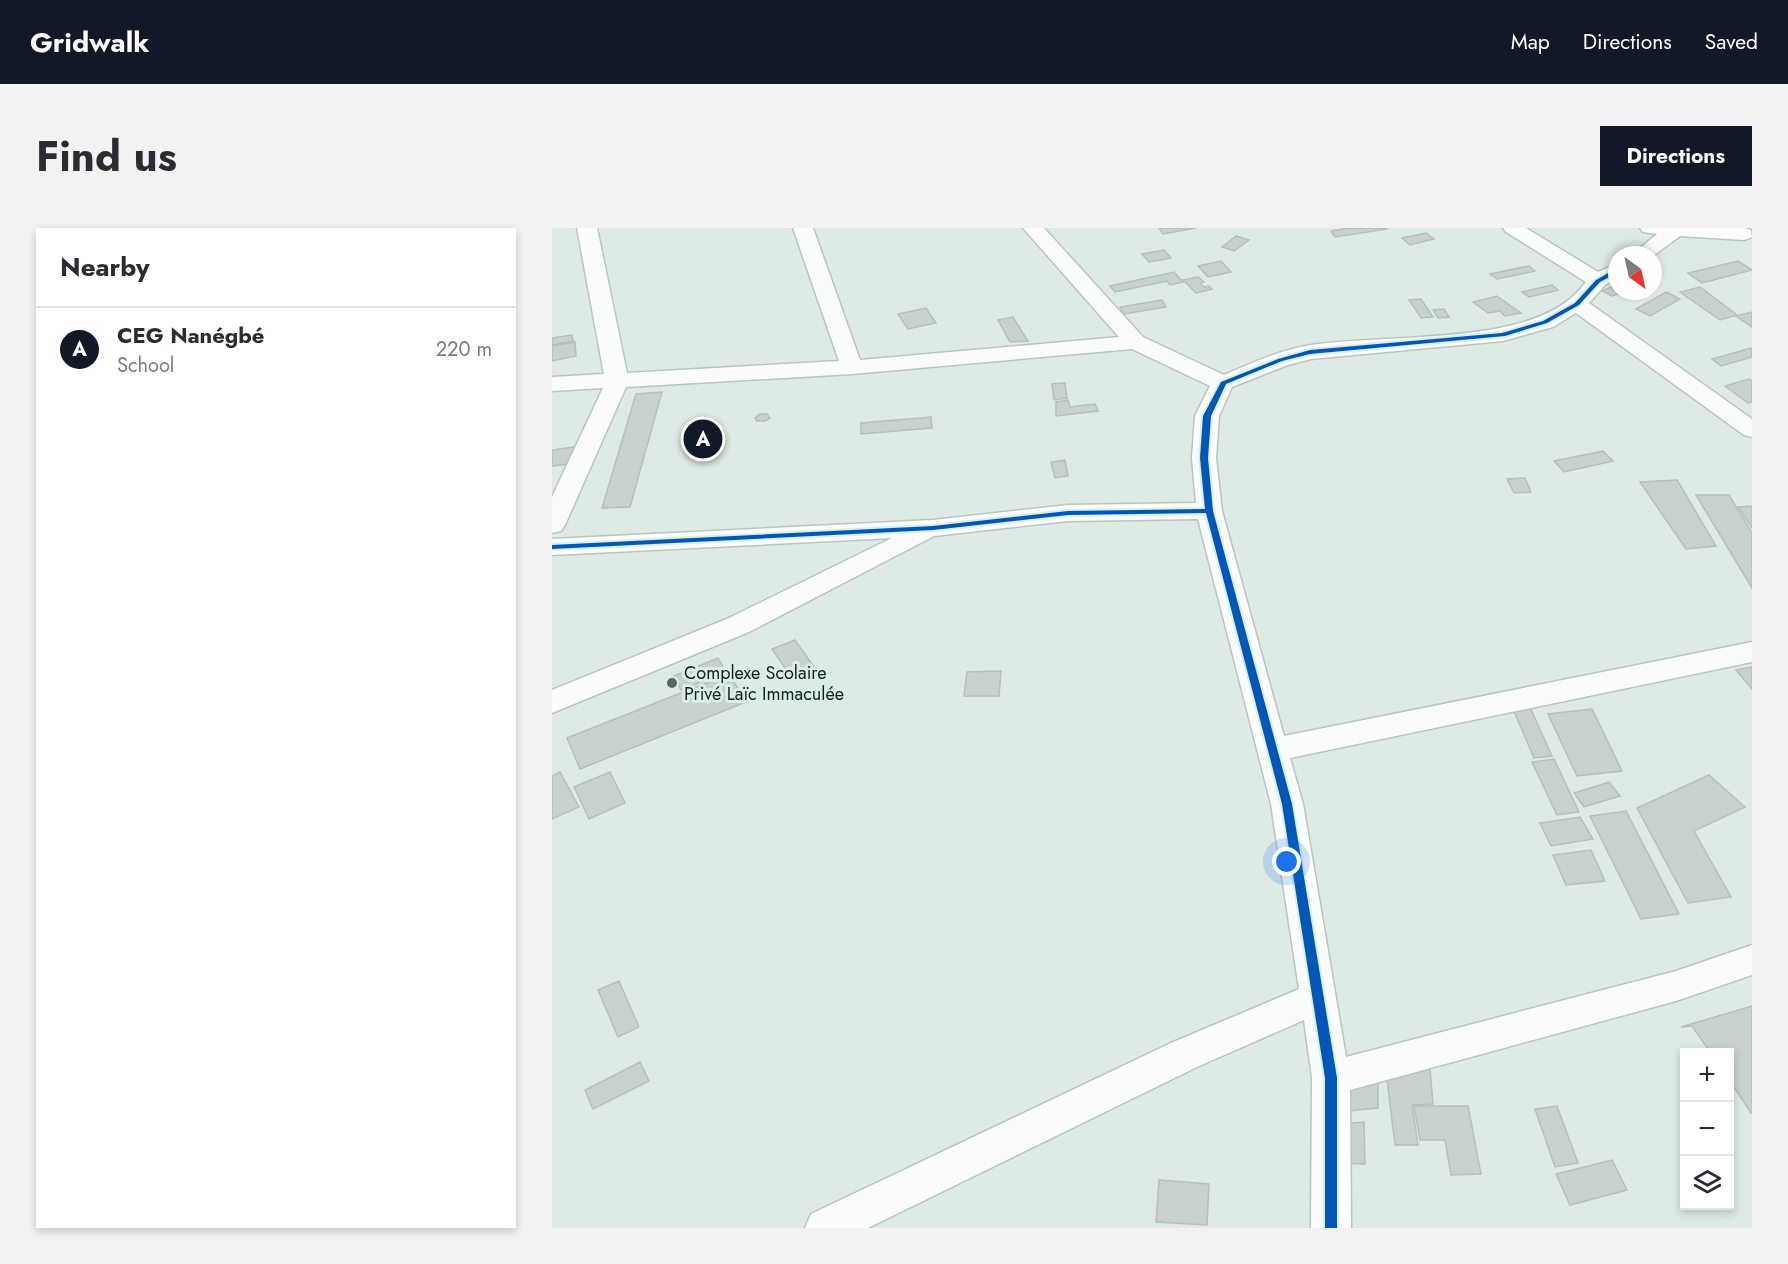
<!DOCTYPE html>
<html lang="en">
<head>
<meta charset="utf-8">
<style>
	body { margin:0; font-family:Jost,sans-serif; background:#f2f2f3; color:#2b2b33 }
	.controls { position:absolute; right:18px; bottom:18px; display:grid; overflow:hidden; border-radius:0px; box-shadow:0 3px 9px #0003 }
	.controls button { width:54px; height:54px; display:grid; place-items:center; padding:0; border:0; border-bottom:2px solid #e1e1e2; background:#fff; color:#2b2b33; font:30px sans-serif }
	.compass { position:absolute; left:1056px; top:18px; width:54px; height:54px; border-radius:50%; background:#fff; box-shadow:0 3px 9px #0003; rotate:147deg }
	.you { position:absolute; left:735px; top:634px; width:21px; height:21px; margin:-15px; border:4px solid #fff; border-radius:50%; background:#1a73e8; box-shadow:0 0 0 9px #1a73e833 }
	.badge { display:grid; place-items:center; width:39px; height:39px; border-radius:50%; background:#111827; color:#fff; font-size:20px; font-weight:700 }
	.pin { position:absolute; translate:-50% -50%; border:3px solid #fff; box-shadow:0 2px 6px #0006 }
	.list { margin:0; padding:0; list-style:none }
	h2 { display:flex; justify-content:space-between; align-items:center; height:78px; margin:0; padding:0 24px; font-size:26px }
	h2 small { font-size:20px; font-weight:400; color:#7c7c81 }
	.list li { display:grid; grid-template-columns:39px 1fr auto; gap:18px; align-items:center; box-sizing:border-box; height:84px; padding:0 24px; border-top:2px solid #e1e1e2 }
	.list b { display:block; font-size:22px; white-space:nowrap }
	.list p { margin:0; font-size:20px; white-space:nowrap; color:#7c7c81 }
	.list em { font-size:20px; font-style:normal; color:#7c7c81 }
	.icon { flex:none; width:33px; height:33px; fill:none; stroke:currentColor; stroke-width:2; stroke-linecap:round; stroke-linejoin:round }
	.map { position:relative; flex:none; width:1200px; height:1000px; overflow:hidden; border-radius:0px }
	header { display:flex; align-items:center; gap:36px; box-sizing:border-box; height:84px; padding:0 30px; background:#111827; color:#fff }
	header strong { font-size:28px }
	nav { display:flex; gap:33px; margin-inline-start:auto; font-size:21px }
	.intro { display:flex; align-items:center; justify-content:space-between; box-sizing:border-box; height:144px; padding:0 36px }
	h1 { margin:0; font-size:42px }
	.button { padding:15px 27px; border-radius:0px; background:#111827; color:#fff; font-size:21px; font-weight:700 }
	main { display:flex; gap:36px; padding:0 36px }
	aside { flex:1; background:#fff; border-radius:0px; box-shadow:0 3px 9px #0003 }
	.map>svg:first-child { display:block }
	.building { fill:#c8d1cd; stroke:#b6bfbb; stroke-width:1.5 }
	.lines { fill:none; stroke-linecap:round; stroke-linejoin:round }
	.minor-casing { stroke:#bbc5c0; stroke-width:3 }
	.minor { fill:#fafcfb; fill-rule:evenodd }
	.cycleway-casing { stroke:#d9efe4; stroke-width:4 }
	.cycleway { fill:#0057b8; fill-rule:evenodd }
	.poi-dot { fill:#5c6561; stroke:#d9efe4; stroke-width:2 }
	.labels { text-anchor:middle; stroke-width:6; stroke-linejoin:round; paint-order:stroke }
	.poi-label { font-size:18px; fill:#161e1b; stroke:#d9efe4; text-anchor:start }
</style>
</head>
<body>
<header>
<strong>Gridwalk</strong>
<nav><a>Map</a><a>Directions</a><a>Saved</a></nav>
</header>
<div class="intro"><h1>Find us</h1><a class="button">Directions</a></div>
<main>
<aside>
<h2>Nearby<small></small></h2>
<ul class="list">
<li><span class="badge">A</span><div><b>CEG Nanégbé</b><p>School</p></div><em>220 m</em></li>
</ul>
</aside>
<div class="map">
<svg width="1200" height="1000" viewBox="0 0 1200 1000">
	<rect width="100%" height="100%" fill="#deeae4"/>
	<path class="building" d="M607 0H644L611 6Z
		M798 0H834L835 1 783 9 779 3Z
		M874 5 882 11 858 17 850 10Z
		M684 8 697 12 682 23 670 19Z
		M612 22 619 30 597 34 590 26Z
		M669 33 679 44 656 49 646 38Z
		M1186 33 1200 42 1150 55 1136 45Z
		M977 38 983 43 945 51 938 46Z
		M622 44 631 54 618 57 615 53 563 64 558 58Z
		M646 49 652 54 648 55 652 59 657 58 660 61 644 65 631 52Z
		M1000 57 1006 62 977 69 970 64Z
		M1059 59 1065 63 1069 65 1060 68 1050 63Z
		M1148 59 1185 87 1168 92 1128 64Z
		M1114 64 1128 71 1098 88 1084 81Z
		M945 68 969 85 953 88 948 83 936 85 921 74Z
		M869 71 881 89 869 90 857 72Z
		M610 72 614 79 572 86 568 79Z
		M374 80 384 95 356 101 346 86Z
		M892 81 897 89 886 90 881 82Z
		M1200 84V99L1184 88Z
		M461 89 476 113 458 114 446 92Z
		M20 107 21 113 0 117V110Z
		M23 114 24 128 0 133V118Z
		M1199 120 1200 129 1169 138 1160 131Z
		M1197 151 1200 153V174L1196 175 1173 158Z
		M513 155 515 170 502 172 500 156Z
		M110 164 78 279 50 280 84 166Z
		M516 172 518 179 543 176 546 183 504 188V174Z
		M208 186H215L218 190 213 193H205L203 190Z
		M379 189 380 200 309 206V195Z
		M23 219 19 236 0 238V222Z
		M1051 223 1061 233 1012 244 1002 233Z
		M513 232 516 248 503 250 499 234Z
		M973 250 979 264 962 265 955 251Z
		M1125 252 1164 318 1134 321 1088 254Z
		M1144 267H1177L1200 305V360Z
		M1200 278V300L1186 279Z
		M243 412 262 439 239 449 220 421Z
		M166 430 174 444 129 462 122 448Z
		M1200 439V461L1184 442Z
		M449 443 447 468H412L415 444Z
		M177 446 194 474 28 541 15 510Z
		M978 479 1000 528 982 530 961 481Z
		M1040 481 1070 543 1025 548 996 486Z
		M1002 531 1027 584 1005 587 980 534Z
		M8 544 27 579 0 591V548Z
		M58 544 73 575 37 591 22 559Z
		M1157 547 1193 579 1142 603 1179 669 1136 675 1085 580Z
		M1057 554 1068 568 1032 579 1022 565Z
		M1074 583 1127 686 1089 691 1038 588Z
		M1028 589 1041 611 999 618 988 595Z
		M1039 622 1053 653 1014 657 1001 627Z
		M67 753 87 799 66 809 46 762Z
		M1200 778V885H1199L1178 853V824H1158L1140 798 1129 799Z
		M88 834 97 853 41 881 33 862Z
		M878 841 881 876 860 877 866 917H843L835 851Z
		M826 854V880L787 884 788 865Z
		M862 878H916L929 946 899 947 893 912H868Z
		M1005 878 1026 935 1003 939 983 881Z
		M812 894 813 936 789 935V896Z
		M1060 932 1075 962 1018 977 1004 946Z
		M607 952 657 956 655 997 604 994Z"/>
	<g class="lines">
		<g class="minor-casing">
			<path id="minor" d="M25 0H45L75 145 287 133 241 0H261L308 132 567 109 471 0H492L591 109 672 147C700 135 728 122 759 117 830 106 963 117 1018 71 1024 66 1029 60 1034 54L954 4 951 0H974L1046 44 1065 36V50L1053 57 1037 75 1200 191V209L1192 207 1024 85 1001 99 951 113 759 131 736 137 680 159 667 188 664 230 670 283 732 508 1200 414V434L738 530 751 576 794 829 1124 743 1200 717V747L1124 773 798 862 799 1000H759L760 850 752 792 645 839 316 1000H253L259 986 619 815 747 761 719 576 646 291 516 293 382 308 197 404 0 485V462L177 390 340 310 0 327V311L381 292 516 277 644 275 640 230 643 188 658 158 580 121 300 146 74 159 13 297 9 303 0 305V269L51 160 0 163V149L52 146Z
				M1088 0H1192L1199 2 1200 9 1192 12 1128 8 1101 28 1080 27 1105 6 1091 4Z"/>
		</g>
		<use href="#minor" class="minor"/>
		<g class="cycleway-casing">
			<path id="cycleway" d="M1065 40V45L1048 54 1027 77 995 95 953 108 758 126 730 133 674 156 659 188 656 230 661 283 740 576 785 850V1000H773V850L730 576 654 285 516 287 381 302 0 321V317L381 298 516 283 653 281 648 230 651 188 669 154 726 131 758 122 950 105 991 93 1023 75 1044 52Z"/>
		</g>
		<use href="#cycleway" class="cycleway"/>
	</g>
	<circle class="poi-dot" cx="120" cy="455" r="6"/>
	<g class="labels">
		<g class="poi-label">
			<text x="132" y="451">Complexe Scolaire<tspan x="132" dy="21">Privé Laïc Immaculée</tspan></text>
		</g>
	</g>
</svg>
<div class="controls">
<button>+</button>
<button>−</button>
<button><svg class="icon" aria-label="layers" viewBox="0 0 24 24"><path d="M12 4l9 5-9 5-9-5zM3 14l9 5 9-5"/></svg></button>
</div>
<svg class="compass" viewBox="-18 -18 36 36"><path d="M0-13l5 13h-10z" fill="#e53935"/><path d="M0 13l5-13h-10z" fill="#7c7c81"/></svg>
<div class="you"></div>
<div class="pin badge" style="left:151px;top:211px">A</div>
</div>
</main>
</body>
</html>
